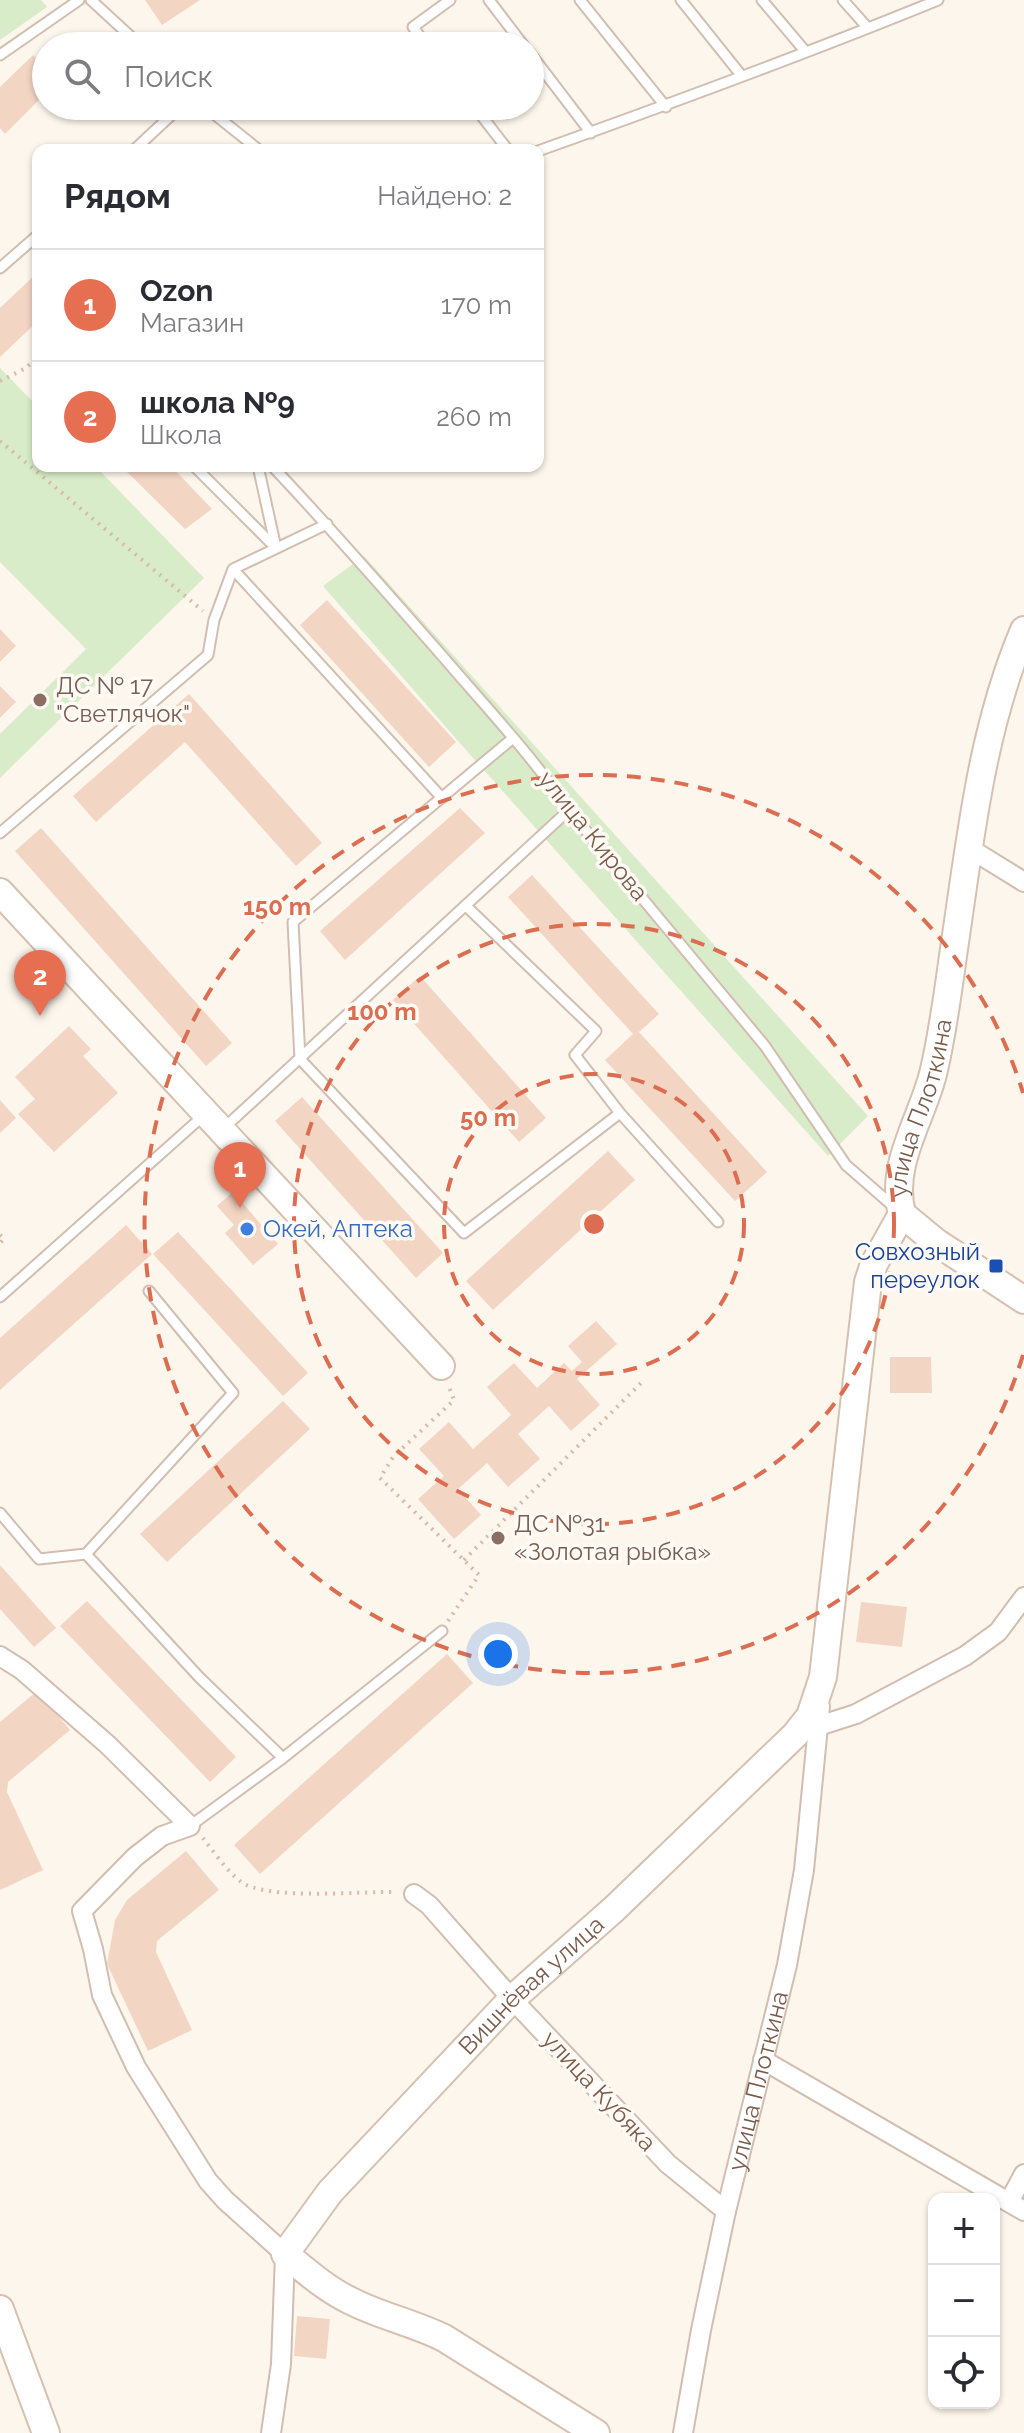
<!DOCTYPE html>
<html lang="ru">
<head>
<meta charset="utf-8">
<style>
	body { margin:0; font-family:Raleway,sans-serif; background:#f2f2f3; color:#2b2b33 }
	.controls { position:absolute; right:24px; bottom:24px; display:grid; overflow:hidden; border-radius:16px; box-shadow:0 2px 6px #0004 }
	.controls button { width:72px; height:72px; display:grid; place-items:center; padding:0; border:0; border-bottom:2px solid #e1e1e2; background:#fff; color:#2b2b33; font:40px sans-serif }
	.you { position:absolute; left:498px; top:1654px; width:28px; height:28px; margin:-20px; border:6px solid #fff; border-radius:50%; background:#1a73e8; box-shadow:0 0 0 12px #1a73e833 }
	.badge { display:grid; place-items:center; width:52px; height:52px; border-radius:50%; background:#e76f51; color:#fff; font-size:26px; font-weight:700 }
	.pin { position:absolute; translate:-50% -66px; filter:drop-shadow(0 2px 4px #0008) }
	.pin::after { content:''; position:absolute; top:42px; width:28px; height:24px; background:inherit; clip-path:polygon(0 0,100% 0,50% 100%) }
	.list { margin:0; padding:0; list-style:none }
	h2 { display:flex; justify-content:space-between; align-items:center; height:104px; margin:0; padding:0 32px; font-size:34px }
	h2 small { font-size:26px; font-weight:400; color:#7c7c81 }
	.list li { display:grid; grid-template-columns:52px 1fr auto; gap:24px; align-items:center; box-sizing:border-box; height:112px; padding:0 32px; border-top:2px solid #e1e1e2 }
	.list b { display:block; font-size:30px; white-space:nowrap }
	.list p { margin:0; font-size:26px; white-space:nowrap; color:#7c7c81 }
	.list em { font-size:26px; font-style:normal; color:#7c7c81 }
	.icon { flex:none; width:44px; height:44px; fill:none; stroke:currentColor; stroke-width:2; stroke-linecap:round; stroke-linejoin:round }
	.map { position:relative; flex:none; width:1024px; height:2433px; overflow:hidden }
	.search { position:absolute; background:#fff; box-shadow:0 2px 6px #0004; left:32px; top:32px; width:512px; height:88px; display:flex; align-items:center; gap:20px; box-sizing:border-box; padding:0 28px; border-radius:44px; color:#7c7c81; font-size:30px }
	.panel { position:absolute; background:#fff; box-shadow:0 2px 6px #0004; left:32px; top:144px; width:512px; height:328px; border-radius:16px }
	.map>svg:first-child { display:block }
	.green { fill:#d8ecc9 }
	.building { fill:#f3d5c3 }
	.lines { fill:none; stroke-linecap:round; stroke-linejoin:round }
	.lane-casing { stroke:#d1beb0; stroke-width:13 }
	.street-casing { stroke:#d1beb0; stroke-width:22 }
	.secondary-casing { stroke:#d6c0b0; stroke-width:30 }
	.path { stroke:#d9b8a5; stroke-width:4; stroke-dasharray:2 6; stroke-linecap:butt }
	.lane { stroke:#fff; stroke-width:9 }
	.street { stroke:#fff; stroke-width:18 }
	.secondary { stroke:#fff; stroke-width:26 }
	.ring { fill:none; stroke:#dc6d51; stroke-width:4; stroke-dasharray:14 10 }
	.education-dot { fill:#8d6e63; stroke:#fffaf3; stroke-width:3 }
	.shop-dot { fill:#3f7fe0; stroke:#fffaf3; stroke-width:3 }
	.transit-dot { fill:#1a4fb4; stroke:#fffaf3; stroke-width:3 }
	.labels { text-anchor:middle; stroke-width:7; stroke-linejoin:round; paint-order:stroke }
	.education-label { font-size:24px; fill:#785e54; stroke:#fffaf3; text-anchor:start }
	.street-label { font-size:24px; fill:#7a5c4d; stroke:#fffaf3 }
	.shop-label { font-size:24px; fill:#366cbe; stroke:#fffaf3; text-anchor:start }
	.transit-label { font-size:24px; fill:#164399; stroke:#fffaf3; text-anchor:end }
	.centre { fill:#dc6d51; stroke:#fffaf3; stroke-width:4 }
	.ring-label { font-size:24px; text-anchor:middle; font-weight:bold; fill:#dc6d51; stroke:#fffaf3; stroke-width:7; stroke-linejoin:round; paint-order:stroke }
</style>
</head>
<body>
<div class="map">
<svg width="1024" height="2433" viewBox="0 0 1024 2433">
	<rect width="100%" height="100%" fill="#fdf6ec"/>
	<path class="green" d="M0 0H41L47 7 0 40Z
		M0 368 38 407V466H95L204 578 0 778V734L86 649 0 562Z
		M364 556 868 1116 828 1156 458 741 323 586Z"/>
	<path class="building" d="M145 0H200L162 25Z
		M33 55 46 68V93L5 134 0 128V87Z
		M38 272V321L0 357V308Z
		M121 466H171L212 509 185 529Z
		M327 600 456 742 429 767 300 625Z
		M0 629 16 646 0 662Z
		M0 686 16 702 0 718Z
		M189 694 322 843 296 866 185 742 96 822 73 796Z
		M460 808 485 833 345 960 320 931Z
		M41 828 232 1043 206 1066 15 851Z
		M532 875 659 1014 639 1032 767 1172 735 1201 605 1060 633 1034 508 897Z
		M420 976 546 1118 519 1142 393 1000Z
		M69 1026 91 1049 83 1056 118 1093 54 1152 18 1114 35 1099 15 1077Z
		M302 1097 443 1253 416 1278 275 1121Z
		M0 1100 16 1118 0 1133Z
		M608 1151 635 1180 493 1310 466 1281Z
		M233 1192 278 1244 253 1265 225 1233 234 1225 217 1206Z
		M126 1225 152 1254 0 1390V1338Z
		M178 1232 308 1373 283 1396 153 1254Z
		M596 1321 617 1344 577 1379 600 1405 571 1431 549 1406 518 1434 540 1459 508 1487 487 1463 458 1489 481 1515 454 1539 418 1499 444 1476 419 1449 449 1422 473 1449 511 1415 487 1387 514 1363 537 1388 564 1363 572 1371 582 1362 568 1346Z
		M890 1357H931L932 1393H890Z
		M283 1401 310 1429 167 1562 140 1534Z
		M0 1565 56 1628 34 1647 0 1609Z
		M87 1601 236 1757 210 1782 60 1626Z
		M861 1602 907 1607 902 1647 856 1642Z
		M447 1654 473 1683 260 1874 234 1845Z
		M37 1691 70 1730 8 1782 7 1792 43 1870 0 1890V1722Z
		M186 1851 219 1890 157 1941 156 1952 192 2030 148 2051 107 1964 115 1920 127 1900Z
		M297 2316 330 2319 326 2359 294 2356Z"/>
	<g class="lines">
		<g class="lane-casing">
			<path id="lane" d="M91 0 141 46
				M489 0 524 46
				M580 0 666 107
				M681 0 741 75
				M762 0 805 51
				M843 0 867 27
				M427 46 413 27 450 0
				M530 53 591 133
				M0 55 79 0
				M204 106 259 150
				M474 106 508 150
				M134 150 181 106
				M538 151C672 103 806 54 938 0
				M0 268 38 235
				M194 466 276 548
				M258 466 276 548
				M272 466C331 528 387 593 444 658 487 708 532 756 569 810L765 1046 846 1165 893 1206
				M233 569 442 798
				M0 833 208 655 214 620 233 569 327 524
				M466 906 596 1031 575 1055 620 1113 464 1233 300 1059 293 922 513 738
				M620 1113 718 1222
				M224 1128 569 810
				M0 1297 203 1116
				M0 1513 39 1559 86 1554 199 1677 283 1758
				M86 1554 233 1393 149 1291
				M190 1826 283 1758 442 1631"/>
		</g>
		<g class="street-casing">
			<g id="street">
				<path d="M969 848 1024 882"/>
				<path d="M0 1656 22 1670 108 1745 190 1826 162 1836 135 1857 82 1911 93 1949 102 1995 136 2067 208 2181 225 2200 285 2254 281 2364 271 2433"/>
				<path d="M809 1729 856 1714 965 1656 998 1632 1024 1597"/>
				<path d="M414 1894 429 1905 512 1999 668 2164 726 2211"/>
				<path d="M763 2060 1024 2211"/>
				<path d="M1009 2202 1024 2174"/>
				<path id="s1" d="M683 2433 701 2330 726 2211 787 1965 804 1870 820 1706"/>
			</g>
		</g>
		<g class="secondary-casing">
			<g id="secondary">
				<path d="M0 892 441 1366"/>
				<path d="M902 1214 936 1242 1024 1300"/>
				<path d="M0 2309 46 2433"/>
				<path id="s2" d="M596 2433 444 2338C414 2323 380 2316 351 2301 326 2289 306 2271 285 2254L330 2192 512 1999 614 1909 795 1735 810 1716 823 1677 868 1282 874 1264 902 1214C889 1165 921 1121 933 1074 943 1033 948 991 954 949 970 842 981 731 1024 630"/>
			</g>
		</g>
		<path class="path" d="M0 381 26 368 38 356
			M0 441 203 611
			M0 1235 4 1239 0 1243
			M464 1560 641 1383
			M448 1621 479 1575 380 1478 393 1457 454 1400 449 1387
			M203 1838C214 1852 225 1869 240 1881 264 1901 361 1891 396 1892"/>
		<use href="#lane" class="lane"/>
		<use href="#street" class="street"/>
		<use href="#secondary" class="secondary"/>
	</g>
	<g class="ring">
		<circle cx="594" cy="1224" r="150"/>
		<circle cx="594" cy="1224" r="300"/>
		<path d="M1023 1355A449 449 0 1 1 1023 1093"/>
	</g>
	<g class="education-dot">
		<circle cx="40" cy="700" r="8"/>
		<circle cx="498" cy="1538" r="8"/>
	</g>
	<circle class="shop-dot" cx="247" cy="1229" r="8"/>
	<rect class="transit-dot" x="988" y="1258" width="16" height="16" rx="4"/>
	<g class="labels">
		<g class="education-label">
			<text x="56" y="694">ДС № 17<tspan x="56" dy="28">"Светлячок"</tspan></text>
			<text x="514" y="1532">ДС №31<tspan x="514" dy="28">«Золотая рыбка»</tspan></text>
		</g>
		<g class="street-label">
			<text transform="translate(593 836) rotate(51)" y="8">улица Кирова</text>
			<text dy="8" stroke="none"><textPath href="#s2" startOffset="1738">улица Плоткина</textPath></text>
			<text dy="8" stroke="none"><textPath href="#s2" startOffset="726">Вишнёвая улица</textPath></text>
			<text dy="8" stroke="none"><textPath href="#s1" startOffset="360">улица Плоткина</textPath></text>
			<text transform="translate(599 2091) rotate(47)" y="8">улица Кубяка</text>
		</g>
		<g class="shop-label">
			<text x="263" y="1237">Окей, Аптека</text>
		</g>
		<g class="transit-label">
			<text x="980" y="1260">Совхозный<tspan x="980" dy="28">переулок</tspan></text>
		</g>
	</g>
	<circle cx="594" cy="1224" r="12" class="centre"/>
	<g class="ring-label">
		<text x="277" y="915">150 m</text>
		<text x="382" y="1020">100 m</text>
		<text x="488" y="1126">50 m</text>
	</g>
</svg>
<div class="controls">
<button>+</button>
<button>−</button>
<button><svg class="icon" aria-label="locate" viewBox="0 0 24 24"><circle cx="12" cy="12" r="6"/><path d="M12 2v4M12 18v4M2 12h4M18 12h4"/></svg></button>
</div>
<div class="you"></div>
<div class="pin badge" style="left:240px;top:1208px">1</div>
<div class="pin badge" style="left:40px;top:1016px">2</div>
<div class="search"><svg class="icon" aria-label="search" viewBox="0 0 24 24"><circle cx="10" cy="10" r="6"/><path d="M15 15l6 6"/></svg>Поиск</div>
<section class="panel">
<h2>Рядом<small>Найдено: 2</small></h2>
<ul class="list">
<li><span class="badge">1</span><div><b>Ozon</b><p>Магазин</p></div><em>170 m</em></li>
<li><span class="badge">2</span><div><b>школа №9</b><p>Школа</p></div><em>260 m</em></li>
</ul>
</section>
</div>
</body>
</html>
